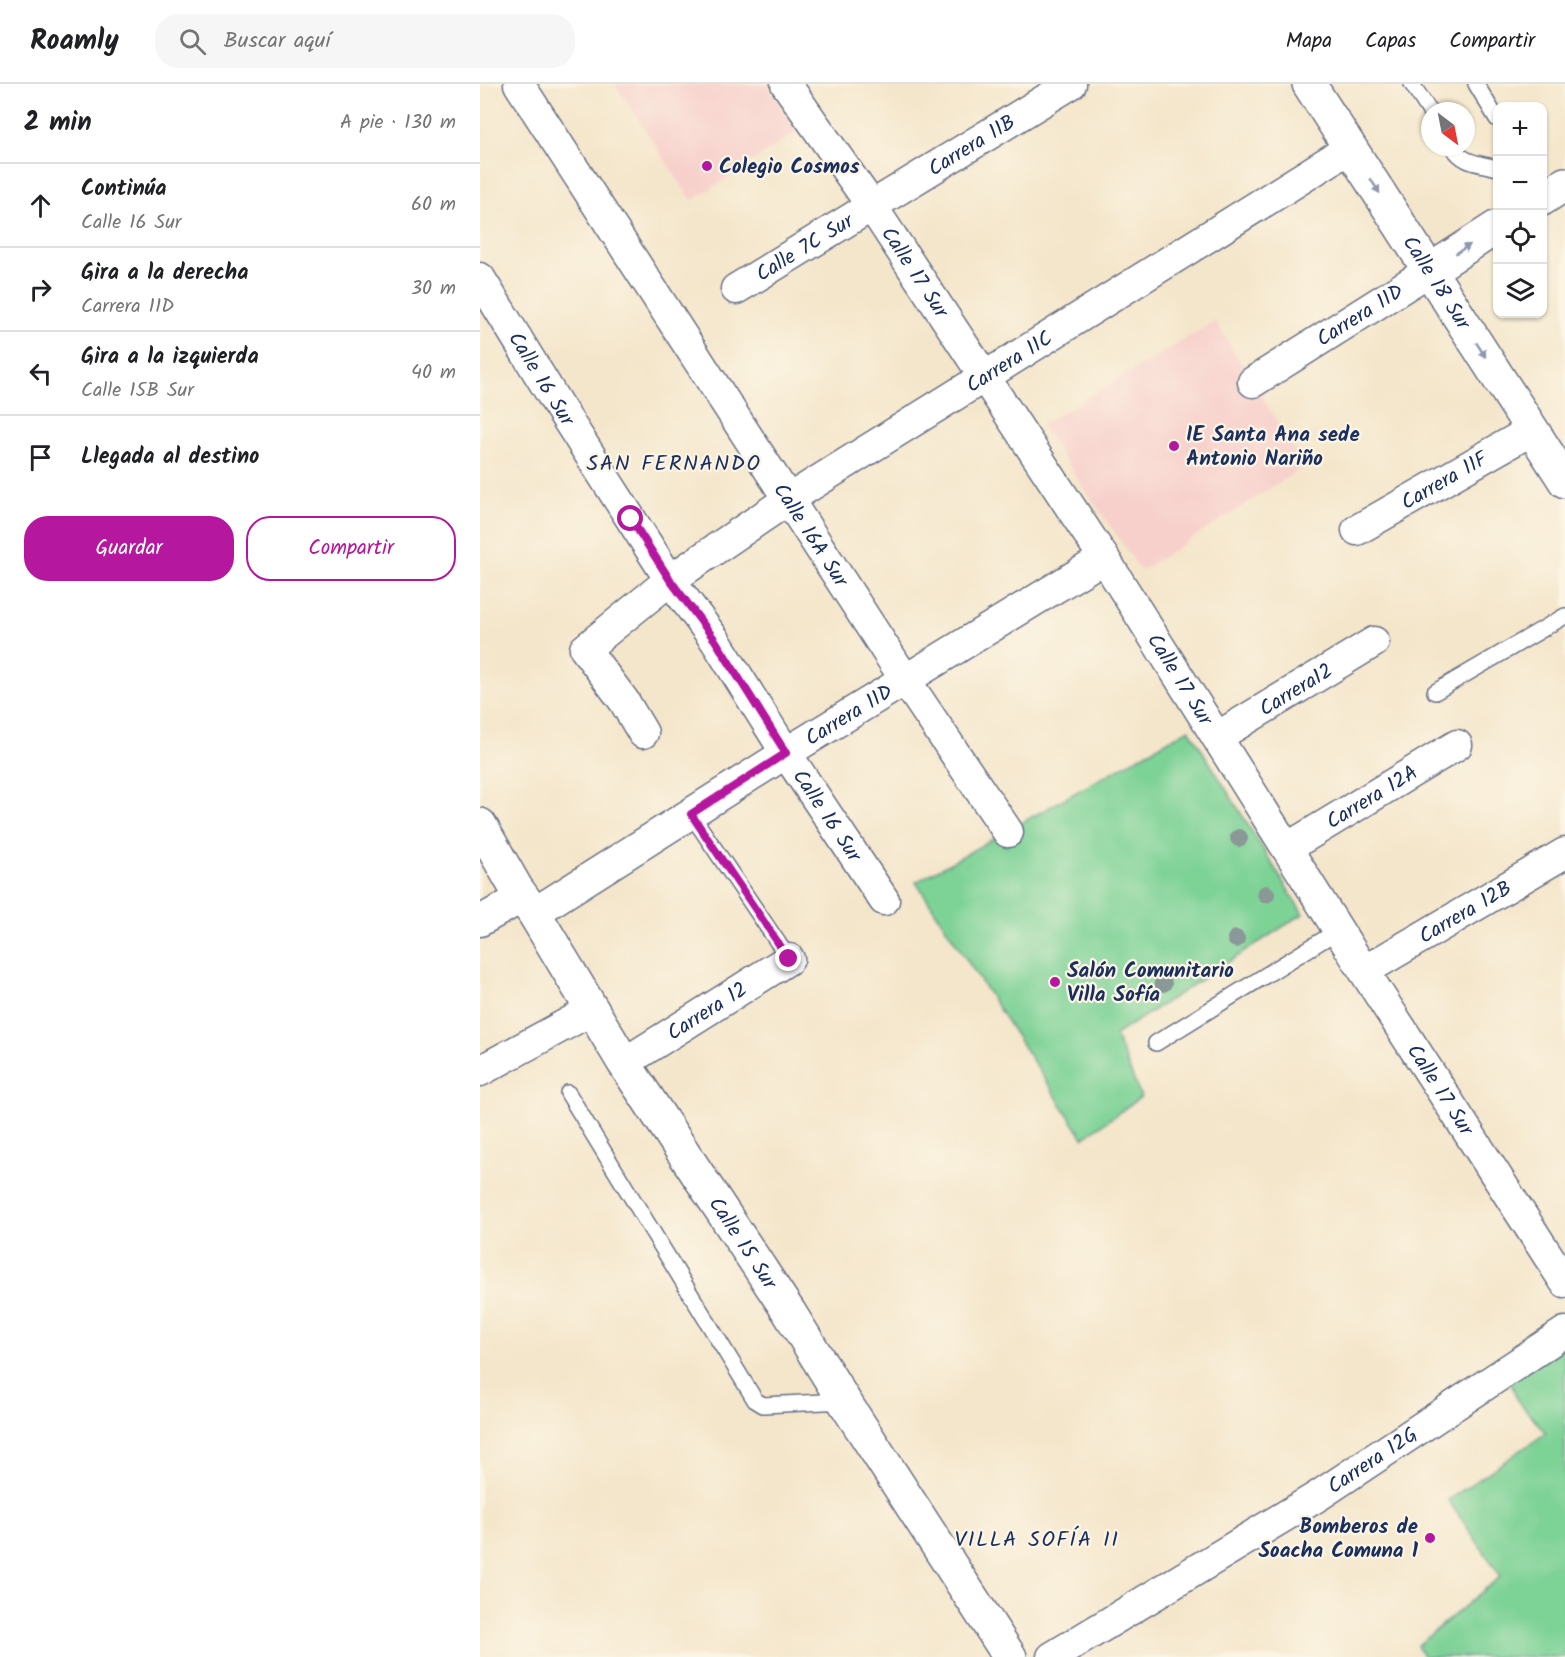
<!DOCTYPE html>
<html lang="es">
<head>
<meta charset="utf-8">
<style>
	body { margin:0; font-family:Kalam,sans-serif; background:#f6f6f6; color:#202124 }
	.controls { position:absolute; right:18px; top:18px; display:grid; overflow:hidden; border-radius:12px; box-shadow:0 2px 4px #0004 }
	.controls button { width:54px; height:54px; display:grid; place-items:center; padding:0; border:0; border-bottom:2px solid #e0e0e0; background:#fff; color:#202124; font:30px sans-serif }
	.compass { position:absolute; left:941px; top:18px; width:54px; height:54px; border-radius:50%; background:#fff; box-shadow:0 2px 4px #0004; rotate:148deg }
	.stop { position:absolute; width:18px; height:18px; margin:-14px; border:4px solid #b5179e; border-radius:50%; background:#fff }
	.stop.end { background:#b5179e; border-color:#fff; box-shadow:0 2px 6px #0008 }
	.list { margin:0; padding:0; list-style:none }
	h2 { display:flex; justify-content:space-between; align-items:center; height:78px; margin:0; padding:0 24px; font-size:26px }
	h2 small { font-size:20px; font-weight:400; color:#757577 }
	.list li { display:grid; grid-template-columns:39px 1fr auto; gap:18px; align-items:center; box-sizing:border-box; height:84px; padding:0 24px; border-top:2px solid #e0e0e0 }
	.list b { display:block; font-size:22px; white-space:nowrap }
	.list p { margin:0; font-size:20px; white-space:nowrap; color:#757577 }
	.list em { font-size:20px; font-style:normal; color:#757577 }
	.actions { display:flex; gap:12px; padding:18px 24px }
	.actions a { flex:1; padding:14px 0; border:2px solid #b5179e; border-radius:24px; text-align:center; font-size:21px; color:#b5179e }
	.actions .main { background:#b5179e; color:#fff }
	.icon { flex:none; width:33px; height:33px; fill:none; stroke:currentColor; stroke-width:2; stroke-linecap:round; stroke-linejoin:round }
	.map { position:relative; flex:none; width:1085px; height:1573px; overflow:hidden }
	header { display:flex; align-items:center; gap:36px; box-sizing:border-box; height:84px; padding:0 30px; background:#fff; border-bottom:2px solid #e0e0e0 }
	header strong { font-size:28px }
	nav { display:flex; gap:33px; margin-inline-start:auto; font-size:21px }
	.search { width:420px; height:54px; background:#f6f6f6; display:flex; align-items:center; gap:15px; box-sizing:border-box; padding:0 21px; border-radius:24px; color:#757577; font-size:22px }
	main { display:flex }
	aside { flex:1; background:#fff }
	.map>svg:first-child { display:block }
	.built { fill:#f7d0cb }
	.green { fill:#7dd296; stroke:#4c807a; stroke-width:1.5 }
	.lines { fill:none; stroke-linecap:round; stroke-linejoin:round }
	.service-casing { stroke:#676f84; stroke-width:18 }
	.minor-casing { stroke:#676f84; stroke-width:33 }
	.tertiary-casing { stroke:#676f84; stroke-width:36 }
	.service { stroke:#fff; stroke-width:15 }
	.minor { stroke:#fff; stroke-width:30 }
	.tertiary { stroke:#fff; stroke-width:33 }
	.tree { fill:#8a9897 }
	.oneway { fill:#8d97ae }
	.route { stroke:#b5179e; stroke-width:8 }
	.poi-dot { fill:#b5179e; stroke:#fcf5e5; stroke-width:2 }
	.labels { text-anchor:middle; stroke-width:4.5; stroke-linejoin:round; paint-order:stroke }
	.street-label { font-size:21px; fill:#1b2f5e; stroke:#fcf5e5 }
	.poi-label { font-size:21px; font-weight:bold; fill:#1b2f5e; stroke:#fcf5e5; text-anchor:start }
	.neighbourhood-label { font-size:22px; letter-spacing:1.5px; fill:#1b2f5e; stroke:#fcf5e5 }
</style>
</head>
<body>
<header>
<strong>Roamly</strong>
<div class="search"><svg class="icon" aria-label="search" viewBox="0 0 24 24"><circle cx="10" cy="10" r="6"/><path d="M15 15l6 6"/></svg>Buscar aquí</div>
<nav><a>Mapa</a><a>Capas</a><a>Compartir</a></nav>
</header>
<main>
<aside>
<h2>2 min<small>A pie · 130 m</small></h2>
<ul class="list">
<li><svg class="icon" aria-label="ahead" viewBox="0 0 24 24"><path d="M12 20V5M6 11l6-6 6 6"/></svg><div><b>Continúa</b><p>Calle 16 Sur</p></div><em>60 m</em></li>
<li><svg class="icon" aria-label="right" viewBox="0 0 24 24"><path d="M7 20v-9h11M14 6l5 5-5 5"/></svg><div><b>Gira a la derecha</b><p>Carrera 11D</p></div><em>30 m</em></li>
<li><svg class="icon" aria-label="left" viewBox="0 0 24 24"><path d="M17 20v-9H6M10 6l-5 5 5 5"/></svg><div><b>Gira a la izquierda</b><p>Calle 15B Sur</p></div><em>40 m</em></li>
<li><svg class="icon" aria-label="arrive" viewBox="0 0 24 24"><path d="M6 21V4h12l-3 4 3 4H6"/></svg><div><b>Llegada al destino</b></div></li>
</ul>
<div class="actions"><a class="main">Guardar</a><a>Compartir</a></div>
</aside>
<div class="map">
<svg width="1085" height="1573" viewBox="0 0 1085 1573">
	<rect width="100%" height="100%" fill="#fcf5e5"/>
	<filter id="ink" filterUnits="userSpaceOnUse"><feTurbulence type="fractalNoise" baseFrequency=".0167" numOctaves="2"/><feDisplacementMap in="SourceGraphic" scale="12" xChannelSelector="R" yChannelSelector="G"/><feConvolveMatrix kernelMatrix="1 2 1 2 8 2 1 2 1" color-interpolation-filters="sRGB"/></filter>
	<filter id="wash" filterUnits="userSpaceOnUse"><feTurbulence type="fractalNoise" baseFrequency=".008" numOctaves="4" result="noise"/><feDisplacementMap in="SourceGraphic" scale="24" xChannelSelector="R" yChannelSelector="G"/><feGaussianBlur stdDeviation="1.35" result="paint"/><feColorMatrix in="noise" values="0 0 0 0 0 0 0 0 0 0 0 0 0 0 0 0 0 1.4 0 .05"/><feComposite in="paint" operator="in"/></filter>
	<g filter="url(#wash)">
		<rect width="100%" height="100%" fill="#f4e6cb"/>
		<path class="built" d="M135 0H287L318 47 212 117Z
			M735 237 825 382 661 487 561 341Z"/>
		<path class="green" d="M709 645 823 830 635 951 661 1013 603 1054 436 798Z
			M1085 1249V1573H944L937 1562 1021 1492 968 1416 1066 1349 1037 1316 1028 1289Z"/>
	</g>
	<g filter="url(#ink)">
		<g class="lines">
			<g class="service-casing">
				<path id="service" d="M932 0 950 28
					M996 0 1017 35
					M973 63C983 80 999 79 1017 84
					M955 608 1085 532
					M211 730 309 875
					M676 959 859 846
					M88 1009 275 1316 283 1321 364 1317"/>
			</g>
			<g class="minor-casing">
				<g id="minor">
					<path id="s1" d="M39 0 426 597 528 748"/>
					<path id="s2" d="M306 0 391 121 624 474 884 887 1085 1198"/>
					<path id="s3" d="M0 194 76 318 190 496 235 556 306 669 404 816"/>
					<path id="s4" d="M256 205 591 0"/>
					<path id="s5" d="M773 298 949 187"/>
					<path id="s6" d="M877 446 1052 346"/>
					<path id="s7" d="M163 649 144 617 105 565 190 496 309 415 870 64"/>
					<path id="s8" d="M737 653 894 558"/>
					<path id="s9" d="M807 764 977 661"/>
					<path id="s10" d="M54 829 306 669 624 474"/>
					<path d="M0 837 43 813"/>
					<path id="s11" d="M884 887 1085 769"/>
					<path id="s12" d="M144 979 309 875"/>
					<path d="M0 987 112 926"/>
					<path id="s13" d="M572 1573 838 1412 1085 1248"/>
				</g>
			</g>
			<g class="tertiary-casing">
				<g id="tertiary">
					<path id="s14" d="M829 0 1085 397"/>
					<path d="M1062 115 1085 100"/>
					<path d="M949 187 1017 143"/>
					<path id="s15" d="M0 741 36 804 54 829 144 979 309 1228 364 1317 530 1573"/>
				</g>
			</g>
			<use href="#service" class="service"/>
			<use href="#minor" class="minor"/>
			<use href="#tertiary" class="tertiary"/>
		</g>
		<g class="tree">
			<circle cx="759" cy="754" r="9"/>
			<circle cx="786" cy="810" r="9"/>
			<circle cx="756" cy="855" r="9"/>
			<circle cx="683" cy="899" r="9"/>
		</g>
		<defs><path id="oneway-solid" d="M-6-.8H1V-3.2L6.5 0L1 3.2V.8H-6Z" transform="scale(1.5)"/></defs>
		<g class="oneway">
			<use href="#oneway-solid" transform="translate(895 102) rotate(57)"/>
			<use href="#oneway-solid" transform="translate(983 165) rotate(-32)"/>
			<use href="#oneway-solid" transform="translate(1001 266) rotate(57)"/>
		</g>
	</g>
	<g class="lines" filter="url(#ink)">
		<path class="route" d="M151 435 190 496 235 556 306 669 211 730 309 875"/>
	</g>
	<g class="poi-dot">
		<circle cx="227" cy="82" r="6"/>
		<circle cx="694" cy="362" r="6"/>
		<circle cx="575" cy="898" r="6"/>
		<circle cx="950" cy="1454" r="6"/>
	</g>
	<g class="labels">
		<g class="street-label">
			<text dy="7" stroke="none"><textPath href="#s4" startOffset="276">Carrera 11B</textPath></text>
			<text dy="7" stroke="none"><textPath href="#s4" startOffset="80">Calle 7C Sur</textPath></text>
			<text dy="7" stroke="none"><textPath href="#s2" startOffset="228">Calle 17 Sur</textPath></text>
			<text dy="7" stroke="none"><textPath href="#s14" startOffset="236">Calle 18 Sur</textPath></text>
			<text dy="7" stroke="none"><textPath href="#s5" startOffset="126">Carrera 11D</textPath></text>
			<text dy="7" stroke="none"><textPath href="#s7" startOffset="615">Carrera 11C</textPath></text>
			<text dy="7" stroke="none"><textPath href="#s3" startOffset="118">Calle 16 Sur</textPath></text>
			<text dy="7" stroke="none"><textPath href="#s6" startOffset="100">Carrera 11F</textPath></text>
			<text dy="7" stroke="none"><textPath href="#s1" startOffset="537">Calle 16A Sur</textPath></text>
			<text dy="7" stroke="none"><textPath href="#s2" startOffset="714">Calle 17 Sur</textPath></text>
			<text dy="7" stroke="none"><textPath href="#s8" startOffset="92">Carrera12</textPath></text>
			<text dy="7" stroke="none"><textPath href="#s10" startOffset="372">Carrera 11D</textPath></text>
			<text dy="7" stroke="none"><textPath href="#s9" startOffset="99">Carrera 12A</textPath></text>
			<text dy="7" stroke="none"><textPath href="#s3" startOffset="640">Calle 16 Sur</textPath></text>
			<text dy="7" stroke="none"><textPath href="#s11" startOffset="117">Carrera 12B</textPath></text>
			<text dy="7" stroke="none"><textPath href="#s12" startOffset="98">Carrera 12</textPath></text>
			<text dy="7" stroke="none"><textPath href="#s2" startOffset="1200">Calle 17 Sur</textPath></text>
			<text dy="7" stroke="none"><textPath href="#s15" startOffset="494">Calle 15 Sur</textPath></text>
			<text dy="7" stroke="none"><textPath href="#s13" startOffset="376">Carrera 12G</textPath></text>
		</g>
		<g class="poi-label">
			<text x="239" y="89">Colegio Cosmos</text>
			<text x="706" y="357">IE Santa Ana sede<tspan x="706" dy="24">Antonio Nariño</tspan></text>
			<text x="587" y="893">Salón Comunitario<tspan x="587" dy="24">Villa Sofía</tspan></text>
			<text x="938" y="1449" text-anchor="end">Bomberos de<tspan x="938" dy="24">Soacha Comuna 1</tspan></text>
		</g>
		<g class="neighbourhood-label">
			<text x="194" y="386">SAN FERNANDO</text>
			<text x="557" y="1462">VILLA SOFÍA II</text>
		</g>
	</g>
</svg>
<div class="controls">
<button>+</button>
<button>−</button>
<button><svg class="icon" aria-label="locate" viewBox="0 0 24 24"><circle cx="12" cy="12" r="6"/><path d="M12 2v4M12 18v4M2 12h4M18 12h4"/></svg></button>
<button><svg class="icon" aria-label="layers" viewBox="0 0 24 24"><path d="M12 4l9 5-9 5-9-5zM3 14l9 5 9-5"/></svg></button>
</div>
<svg class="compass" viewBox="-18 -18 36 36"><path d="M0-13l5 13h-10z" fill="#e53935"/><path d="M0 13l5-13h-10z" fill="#757577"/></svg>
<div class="stop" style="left:151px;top:435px"></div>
<div class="stop end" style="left:309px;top:875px"></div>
</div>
</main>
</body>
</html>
